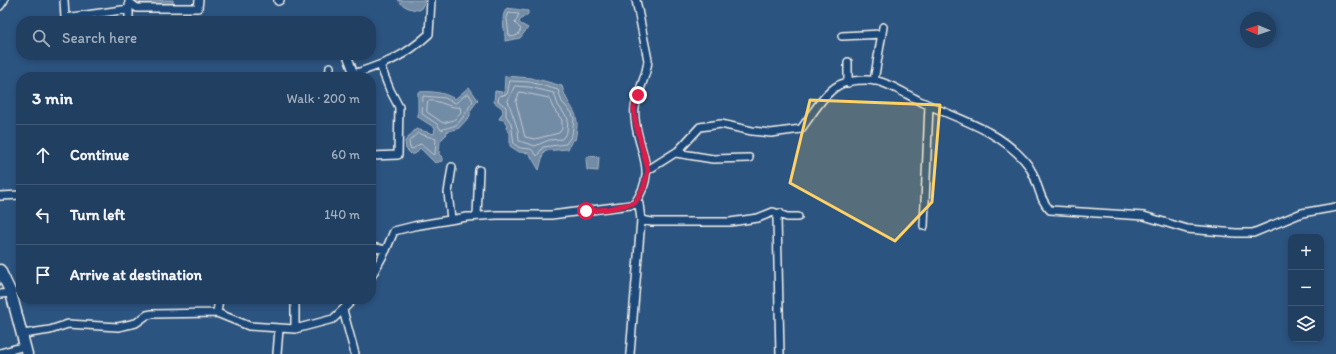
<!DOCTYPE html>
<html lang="en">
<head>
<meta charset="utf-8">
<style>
	body { margin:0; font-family:Itim,sans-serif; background:#294667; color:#f1f3f6 }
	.controls { position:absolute; right:12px; bottom:12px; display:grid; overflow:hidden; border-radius:8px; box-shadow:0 2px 6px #0003 }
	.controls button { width:36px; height:36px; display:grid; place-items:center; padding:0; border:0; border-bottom:1px solid #3e5876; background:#213f61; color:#f1f3f6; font:20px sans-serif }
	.compass { position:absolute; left:1240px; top:12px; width:36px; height:36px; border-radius:50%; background:#213f61; box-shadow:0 2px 6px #0003; rotate:272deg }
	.stop { position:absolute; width:12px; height:12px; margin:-9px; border:3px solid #e11d48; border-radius:50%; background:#fff }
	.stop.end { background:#e11d48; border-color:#fff; box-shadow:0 1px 4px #0008 }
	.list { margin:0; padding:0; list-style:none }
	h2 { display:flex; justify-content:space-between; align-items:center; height:52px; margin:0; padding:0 16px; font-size:17px }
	h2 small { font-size:13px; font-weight:400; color:#a2afbd }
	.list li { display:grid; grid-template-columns:26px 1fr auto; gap:12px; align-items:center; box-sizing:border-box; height:60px; padding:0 16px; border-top:1px solid #3e5876 }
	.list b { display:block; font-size:15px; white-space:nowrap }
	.list em { font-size:13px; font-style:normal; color:#a2afbd }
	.icon { flex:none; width:22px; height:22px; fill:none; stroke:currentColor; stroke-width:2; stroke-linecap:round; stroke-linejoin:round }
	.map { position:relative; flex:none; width:1336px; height:354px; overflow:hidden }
	.search { position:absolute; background:#213f61; box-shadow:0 2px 6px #0003; left:16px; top:16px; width:360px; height:44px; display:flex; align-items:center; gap:10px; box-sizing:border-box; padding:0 14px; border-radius:16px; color:#a2afbd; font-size:15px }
	.panel { position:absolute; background:#213f61; box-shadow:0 2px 6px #0003; left:16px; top:72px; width:360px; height:232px; border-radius:16px }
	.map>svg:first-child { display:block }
	.water { fill:#738ca6; stroke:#a7b4c0 }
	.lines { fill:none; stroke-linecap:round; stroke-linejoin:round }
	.shore { stroke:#c0c9ce; stroke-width:1 }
	.minor-casing { stroke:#f4f1e8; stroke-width:10 }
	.highway-casing { stroke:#f4f1e8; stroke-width:13 }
	.minor { stroke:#1f4a7a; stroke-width:7 }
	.highway { stroke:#1f4a7a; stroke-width:10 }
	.route { stroke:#e11d48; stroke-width:5 }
	.marked { fill:#ffd166; fill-opacity:0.2; stroke:#ffd166; stroke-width:3; stroke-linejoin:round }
</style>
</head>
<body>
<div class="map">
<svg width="1336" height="354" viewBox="0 0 1336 354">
	<rect width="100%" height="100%" fill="#2c5481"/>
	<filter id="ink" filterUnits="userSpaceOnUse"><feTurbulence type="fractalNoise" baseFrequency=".025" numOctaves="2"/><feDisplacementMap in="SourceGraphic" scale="8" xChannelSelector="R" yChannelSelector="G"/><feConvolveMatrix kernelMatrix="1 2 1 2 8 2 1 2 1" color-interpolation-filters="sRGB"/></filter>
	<g filter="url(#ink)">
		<path class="water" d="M132 0H173V6H138Z
			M398 0H426L420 10C412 10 403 7 398 0Z
			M507 8 528 11V14L520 20 519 23 528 28 520 38 505 41C506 30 499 17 507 8Z
			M505 76 532 78 537 80V79L562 86C569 113 582 107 575 140H572L568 149 544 151 539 170 529 153 519 152 510 146V133L506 128 507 125 504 120 499 119 503 112 502 108 494 102 495 91 502 92V95H504Z
			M469 87 478 100 470 111V116L459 128 446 132 447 134 440 141 439 154 442 157V161L435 163 420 148 415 154H411L406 149 405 141 416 129 434 134 435 128 418 117V92C432 91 443 92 455 99Z
			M590 156 599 157 598 171 587 170 586 158Z"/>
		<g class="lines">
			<path class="shore" d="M509 13 519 14 515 23 521 29 518 35 512 37 509 35 507 19Z
				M510 81 530 82 558 90 562 102 572 113 574 119 572 135 566 144 543 147 537 156 531 149 520 148 514 144 511 123 506 116V107L498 101 499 96 507 94Z
				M515 86 529 87 554 93 558 105 568 119 567 132 562 139 549 140 535 146 519 141 518 130 508 101Z
				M520 92 549 98 553 108 562 120V129L559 133 535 139 525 137 516 102Z
				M467 94H469L473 101C469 107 462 121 456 125 452 127 445 128 441 130L437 124 422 114 423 96 445 98 455 103Z
				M428 101C440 99 449 109 460 107L461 112 454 120 443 123 427 112Z
				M418 133 436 139 435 155 432 154 421 144 418 145 413 149 410 148 409 142Z"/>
			<g class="minor-casing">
				<path id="minor" d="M64 0 65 18 129 9
					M278 1 280 0
					M129 2 137 8H198L199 0
					M0 6 4 0
					M129 6V21
					M842 36 882 34
					M347 55 354 74C386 63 403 58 429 34L431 0
					M848 62V83
					M329 77 330 67
					M874 81 883 27
					M676 153 713 159 749 158
					M371 156 398 155 399 107 390 90 380 65
					M648 170 678 151 700 127 721 124 752 131 771 133 801 129C811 116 824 93 839 85 849 80 866 79 877 81 891 84 909 96 922 102 959 120 995 128 1024 160 1039 176 1037 198 1050 210L1144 216 1187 229 1236 233H1253L1302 213 1336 207
					M0 196 21 195
					M635 203C656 172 642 159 636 126 635 120 634 114 635 108 637 91 647 77 648 60L636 0
					M780 213 777 218 780 354
					M477 216 479 170
					M451 219 448 193 452 167
					M641 220 652 222H730L758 218 773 212 787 217H798
					M924 226 929 105
					M371 247 386 250
					M371 277 386 250 394 231 414 226 467 217 496 215H551L639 204 641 220 630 354
					M0 294 11 293
					M295 299V329
					M343 310 355 354
					M217 313 219 299
					M23 334 50 330 68 324 118 327 136 323 147 315 152 314 217 313 249 326 295 329 333 319 354 299
					M0 353 25 346
					M277 354 279 329"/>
			</g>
			<g class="highway-casing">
				<path id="highway" d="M0 270 11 293 27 354"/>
			</g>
			<use href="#minor" class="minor"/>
			<use href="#highway" class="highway"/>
		</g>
	</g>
	<g class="lines" filter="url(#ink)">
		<path class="route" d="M586 211 608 209 635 203 644 187 648 170 635 120 634 108 638 95"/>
	</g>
	<path class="marked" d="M810 100 940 105 932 202 895 241 790 183Z"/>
</svg>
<div class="controls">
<button>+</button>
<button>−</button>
<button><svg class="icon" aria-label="layers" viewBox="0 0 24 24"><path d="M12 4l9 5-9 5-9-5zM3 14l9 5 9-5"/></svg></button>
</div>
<svg class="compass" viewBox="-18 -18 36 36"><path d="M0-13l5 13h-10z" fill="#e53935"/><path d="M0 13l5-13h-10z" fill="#a2afbd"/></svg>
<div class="stop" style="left:586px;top:211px"></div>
<div class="stop end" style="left:638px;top:95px"></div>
<div class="search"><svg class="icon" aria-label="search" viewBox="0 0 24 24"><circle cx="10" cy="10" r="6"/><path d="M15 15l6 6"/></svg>Search here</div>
<section class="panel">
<h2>3 min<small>Walk · 200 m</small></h2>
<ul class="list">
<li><svg class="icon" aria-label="ahead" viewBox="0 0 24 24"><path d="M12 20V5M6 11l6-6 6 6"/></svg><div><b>Continue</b></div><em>60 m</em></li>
<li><svg class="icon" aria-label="left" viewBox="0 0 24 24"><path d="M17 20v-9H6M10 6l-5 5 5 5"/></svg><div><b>Turn left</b></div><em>140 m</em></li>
<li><svg class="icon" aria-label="arrive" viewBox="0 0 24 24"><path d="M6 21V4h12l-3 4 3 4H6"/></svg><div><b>Arrive at destination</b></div></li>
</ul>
</section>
</div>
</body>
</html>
